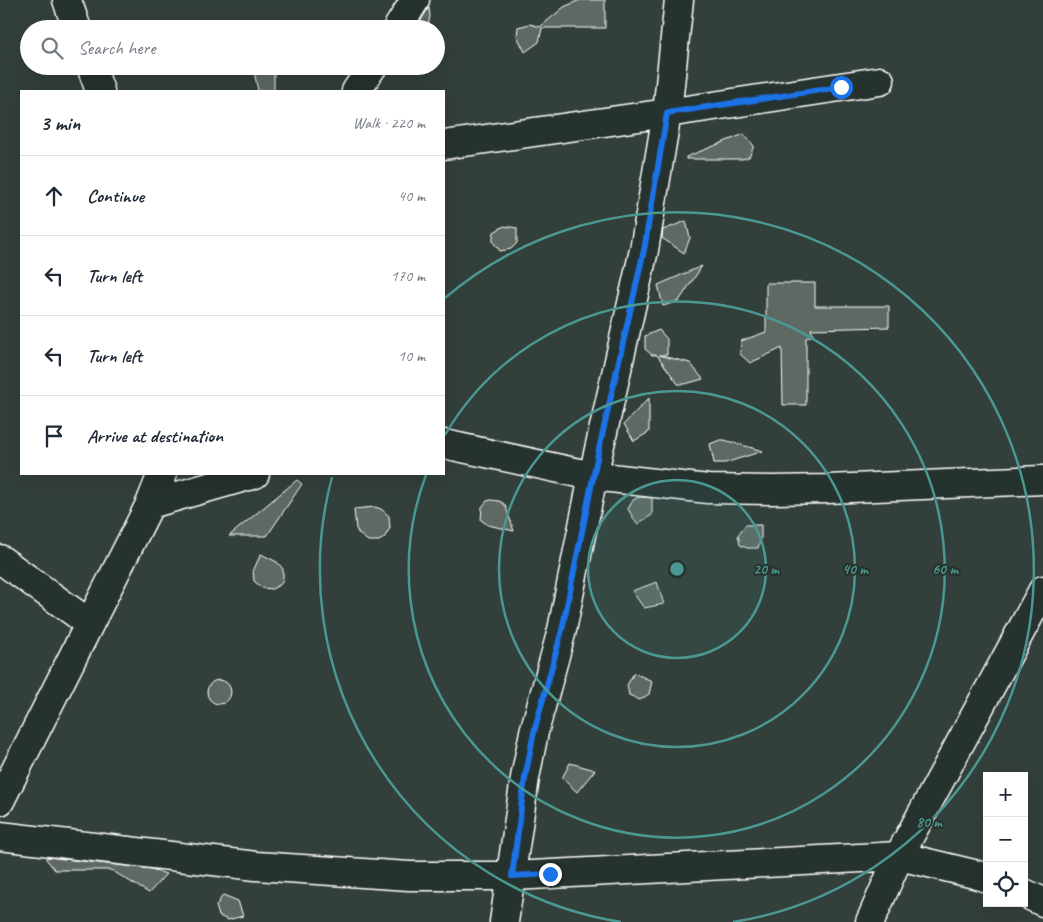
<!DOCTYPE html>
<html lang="en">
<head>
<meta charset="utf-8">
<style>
	body { margin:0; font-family:Caveat,sans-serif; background:#f6f6f7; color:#1f2937 }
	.controls { position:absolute; right:15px; bottom:15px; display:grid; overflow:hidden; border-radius:0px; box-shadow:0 5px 20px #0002 }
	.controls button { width:45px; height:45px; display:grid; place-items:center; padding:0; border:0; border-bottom:1px solid #e0e1e3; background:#fff; color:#1f2937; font:25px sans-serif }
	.stop { position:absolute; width:15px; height:15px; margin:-11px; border:4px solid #1a73e8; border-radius:50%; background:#fff }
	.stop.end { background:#1a73e8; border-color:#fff; box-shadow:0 1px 5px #0008 }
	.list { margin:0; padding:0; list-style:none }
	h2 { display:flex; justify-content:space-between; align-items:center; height:65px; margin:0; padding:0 20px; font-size:21px }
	h2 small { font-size:16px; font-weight:400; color:#747a83 }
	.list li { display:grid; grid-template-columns:32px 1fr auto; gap:15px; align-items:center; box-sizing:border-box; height:80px; padding:0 20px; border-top:1px solid #e0e1e3 }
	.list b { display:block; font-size:19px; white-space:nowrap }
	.list em { font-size:16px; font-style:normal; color:#747a83 }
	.icon { flex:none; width:28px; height:28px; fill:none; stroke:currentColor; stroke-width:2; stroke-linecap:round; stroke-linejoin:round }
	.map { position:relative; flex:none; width:1043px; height:922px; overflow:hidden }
	.search { position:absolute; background:#fff; box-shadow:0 5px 20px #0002; left:20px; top:20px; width:425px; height:55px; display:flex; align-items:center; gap:12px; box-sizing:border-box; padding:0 18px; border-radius:28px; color:#747a83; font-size:19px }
	.panel { position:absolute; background:#fff; box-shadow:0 5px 20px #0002; left:20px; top:90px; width:425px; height:385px; border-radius:0px }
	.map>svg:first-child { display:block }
	.building { fill:#5f6964; stroke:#fff }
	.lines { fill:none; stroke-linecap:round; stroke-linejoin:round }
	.minor-casing { stroke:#fff; stroke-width:31 }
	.minor { stroke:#26332d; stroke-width:28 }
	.route { stroke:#1a73e8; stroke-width:6 }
	.ring { fill:none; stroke:#4b9892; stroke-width:2.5 }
	.centre { fill:#4b9892; stroke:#26332d; stroke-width:2.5 }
	.ring-label { font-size:15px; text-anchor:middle; font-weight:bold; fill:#4b9892; stroke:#26332d; stroke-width:4; stroke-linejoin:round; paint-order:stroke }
</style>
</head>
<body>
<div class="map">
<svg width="1043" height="922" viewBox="0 0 1043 922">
	<rect width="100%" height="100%" fill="#333f3a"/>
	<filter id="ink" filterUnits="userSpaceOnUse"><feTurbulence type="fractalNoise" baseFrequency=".02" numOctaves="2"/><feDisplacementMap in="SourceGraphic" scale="10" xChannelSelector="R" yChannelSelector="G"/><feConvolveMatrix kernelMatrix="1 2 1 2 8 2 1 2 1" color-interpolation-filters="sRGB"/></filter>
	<g filter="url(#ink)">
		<path class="building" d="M580 0H605V28H542L539 42 525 52 517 36 518 27 530 24 540 27 564 7Z
			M429 7 430 17 427 29 417 27Z
			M257 19H261L269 22 274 29H248L250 24Z
			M253 66H274V91H258Z
			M744 134 754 146 749 157 742 159H686V157Z
			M686 221 690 238 684 253 662 238 663 230Z
			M504 226 517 228V243L511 249 500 251 493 242V237L494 232Z
			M702 266 679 301 663 306 658 285Z
			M766 283H815V306H889V327L811 329 813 335 806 338V405H783L782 348 750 363 740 354 741 341 766 332Z
			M659 330 667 339V355H659L690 363 703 379 685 384H678L657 355H652L645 349V336Z
			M649 398V432L634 441 624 424Z
			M720 440H724L763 451 725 463H714L710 444Z
			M297 480 302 484 267 536H229Z
			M639 497 652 498V515L637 524 628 509 633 500Z
			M491 500 499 501 503 503 506 507 514 531 488 525 481 520 482 507 487 501Z
			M375 507 381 509 389 516 390 528 384 538 379 541H368L359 534 356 529 354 509Z
			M745 525H761V538L758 548H747L740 545 738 535Z
			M261 554 277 562 283 569V579L281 584 272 589 262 588 254 581 253 571Z
			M657 582 664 604 644 608 632 591Z
			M634 673 652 681 649 694 640 700 629 695 627 685Z
			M207 692a12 12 0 1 1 24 0a12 12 0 1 1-24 0Z
			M570 763 595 770 577 792 562 778Z
			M47 857 151 869 166 874 149 893 111 870H55L46 859Z
			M223 895 238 901 243 916 228 920 219 916 216 906Z"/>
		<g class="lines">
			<g class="minor-casing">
				<path id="minor" d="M67 0 77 29
					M397 29 415 0
					M91 66 100 91
					M356 91 373 66
					M444 145 667 113 880 81
					M444 444 593 476 708 489 773 490 828 489 1043 480
					M150 504 255 474
					M0 559 89 623
					M0 801 150 504 162 474
					M0 836 256 866 409 876H512L899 856 974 874 987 878
					M1024 893 1043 902
					M504 922 525 778 534 732 562 630 593 476 644 250 667 113 679 0
					M870 922 899 856 1043 590"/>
			</g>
			<use href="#minor" class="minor"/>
		</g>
	</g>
	<g class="lines" filter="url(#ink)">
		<path class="route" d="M550 874 512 876 525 778 534 732 562 630 597 458 644 250 667 113 841 87"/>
	</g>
	<circle cx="677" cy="569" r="89" fill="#4b9892" fill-opacity=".12"/>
	<g class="ring">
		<circle cx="677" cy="569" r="89"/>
		<circle cx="677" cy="569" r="178"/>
		<path d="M445 435A268 268 0 1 1 426 475"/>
		<path d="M621 922A357 357 0 0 1 332 477M445 298A357 357 0 1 1 733 922"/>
	</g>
	<circle cx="677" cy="569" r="8" class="centre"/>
	<g class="ring-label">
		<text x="766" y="574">20 m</text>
		<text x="855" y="574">40 m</text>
		<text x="945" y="574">60 m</text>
		<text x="929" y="827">80 m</text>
	</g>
</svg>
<div class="controls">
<button>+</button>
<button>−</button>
<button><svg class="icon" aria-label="locate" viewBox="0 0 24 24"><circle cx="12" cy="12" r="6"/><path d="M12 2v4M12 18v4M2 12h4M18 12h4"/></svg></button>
</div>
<div class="stop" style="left:841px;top:87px"></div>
<div class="stop end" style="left:550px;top:874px"></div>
<div class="search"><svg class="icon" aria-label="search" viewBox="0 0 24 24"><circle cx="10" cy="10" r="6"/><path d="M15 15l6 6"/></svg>Search here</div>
<section class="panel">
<h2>3 min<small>Walk · 220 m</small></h2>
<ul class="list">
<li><svg class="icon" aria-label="ahead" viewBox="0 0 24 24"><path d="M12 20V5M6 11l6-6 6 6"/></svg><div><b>Continue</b></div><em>40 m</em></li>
<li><svg class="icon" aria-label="left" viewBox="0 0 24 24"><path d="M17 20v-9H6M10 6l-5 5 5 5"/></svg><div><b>Turn left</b></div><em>170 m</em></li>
<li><svg class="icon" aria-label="left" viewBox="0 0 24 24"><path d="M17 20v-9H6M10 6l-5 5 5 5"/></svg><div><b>Turn left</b></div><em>10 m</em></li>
<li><svg class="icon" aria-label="arrive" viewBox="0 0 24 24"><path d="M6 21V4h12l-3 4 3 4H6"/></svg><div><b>Arrive at destination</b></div></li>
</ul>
</section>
</div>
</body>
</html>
